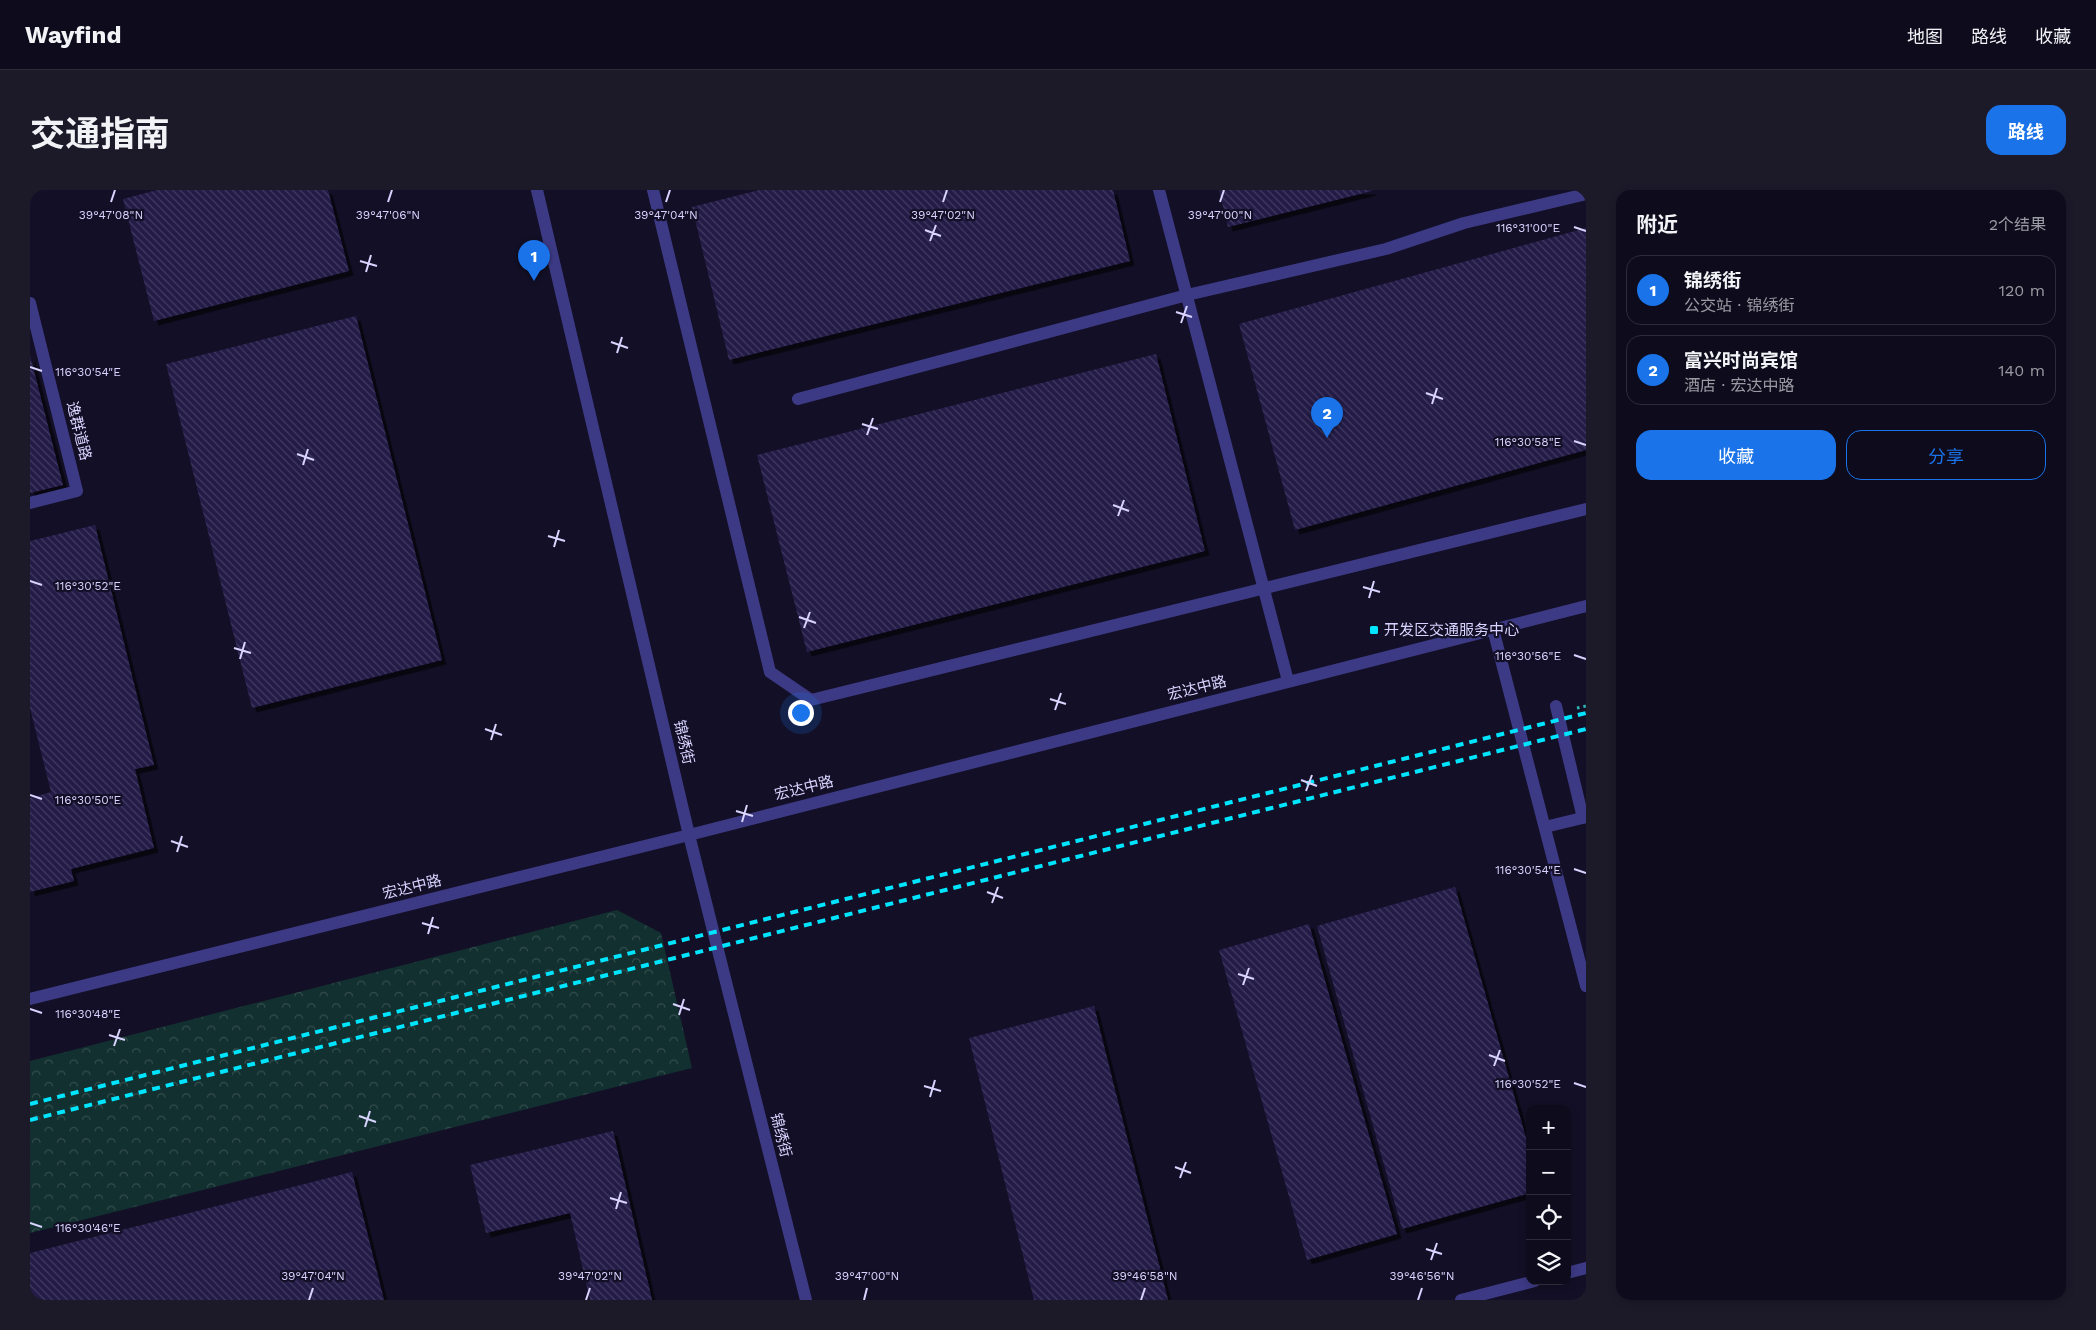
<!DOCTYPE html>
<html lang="zh">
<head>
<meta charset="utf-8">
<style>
	body { margin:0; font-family:"Work Sans","Noto Sans SC",sans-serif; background:#1c1929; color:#f1f3f6 }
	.controls { position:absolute; right:15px; bottom:15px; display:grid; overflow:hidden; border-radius:10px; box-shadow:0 2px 8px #0003 }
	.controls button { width:45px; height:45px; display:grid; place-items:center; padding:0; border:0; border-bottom:1px solid #2e2b3b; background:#0e0b1c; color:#f1f3f6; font:25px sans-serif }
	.you { position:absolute; left:770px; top:522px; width:18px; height:18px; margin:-12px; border:4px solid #fff; border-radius:50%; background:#1a73e8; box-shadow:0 0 0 8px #1a73e833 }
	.badge { display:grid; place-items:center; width:32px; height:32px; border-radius:50%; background:#1a73e8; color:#fff; font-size:16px; font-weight:700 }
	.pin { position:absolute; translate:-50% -41px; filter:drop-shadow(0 1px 2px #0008) }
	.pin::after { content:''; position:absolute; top:26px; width:18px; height:15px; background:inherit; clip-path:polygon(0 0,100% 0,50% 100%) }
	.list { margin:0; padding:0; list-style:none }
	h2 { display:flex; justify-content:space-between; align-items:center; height:65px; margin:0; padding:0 20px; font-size:21px }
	h2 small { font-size:16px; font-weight:400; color:#9b9ba3 }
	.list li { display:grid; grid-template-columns:32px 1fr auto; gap:15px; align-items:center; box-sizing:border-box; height:70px; margin:0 10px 10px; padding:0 10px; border:1px solid #2e2b3b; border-radius:15px }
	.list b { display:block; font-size:19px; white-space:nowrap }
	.list p { margin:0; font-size:16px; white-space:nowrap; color:#9b9ba3 }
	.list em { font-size:16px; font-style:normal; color:#9b9ba3 }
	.actions { display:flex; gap:10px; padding:15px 20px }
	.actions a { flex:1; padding:11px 0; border:1px solid #1a73e8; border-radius:15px; text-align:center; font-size:18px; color:#1a73e8 }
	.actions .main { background:#1a73e8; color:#fff }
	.icon { flex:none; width:28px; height:28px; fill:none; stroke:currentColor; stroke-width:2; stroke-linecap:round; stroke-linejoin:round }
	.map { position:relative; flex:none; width:1556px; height:1110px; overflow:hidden; border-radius:15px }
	header { display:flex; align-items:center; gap:30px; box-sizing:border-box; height:70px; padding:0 25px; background:#0e0b1c; border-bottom:1px solid #2e2b3b }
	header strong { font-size:24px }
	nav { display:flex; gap:28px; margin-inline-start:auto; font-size:18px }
	.intro { display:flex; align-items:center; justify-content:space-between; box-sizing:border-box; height:120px; padding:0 30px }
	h1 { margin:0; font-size:35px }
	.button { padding:12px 22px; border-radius:15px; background:#1a73e8; color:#fff; font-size:18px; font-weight:700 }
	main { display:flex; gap:30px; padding:0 30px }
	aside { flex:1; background:#0e0b1c; border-radius:15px; box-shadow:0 2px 8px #0003 }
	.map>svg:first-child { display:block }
	.park { fill:url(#park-crowns) }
	.building { fill:url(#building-back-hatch); filter:url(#shadow) }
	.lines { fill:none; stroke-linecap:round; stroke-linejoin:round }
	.path { stroke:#2fb8b0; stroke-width:3; stroke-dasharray:2.5 4; stroke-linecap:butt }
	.minor { stroke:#3d3a85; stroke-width:12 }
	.rail { stroke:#00e5ff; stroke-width:4; stroke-dasharray:8 6; stroke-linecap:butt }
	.ticks { fill:none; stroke:#d9d4ff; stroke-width:2 }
	.poi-dot { fill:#00e5ff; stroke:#130f26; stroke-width:2 }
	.labels { text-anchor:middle; stroke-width:4.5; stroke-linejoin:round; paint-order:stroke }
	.street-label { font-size:15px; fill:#d9d4ff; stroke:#130f26 }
	.poi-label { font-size:15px; fill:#d9d4ff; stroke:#130f26; text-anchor:start }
	.ticks-label { font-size:12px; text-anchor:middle; fill:#d9d4ff; stroke:#130f26; stroke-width:4.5; stroke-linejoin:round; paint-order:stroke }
</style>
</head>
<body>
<header>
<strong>Wayfind</strong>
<nav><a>地图</a><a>路线</a><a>收藏</a></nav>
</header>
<div class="intro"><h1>交通指南</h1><a class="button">路线</a></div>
<main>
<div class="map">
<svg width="1556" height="1110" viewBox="0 0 1556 1110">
	<defs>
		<pattern id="park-crowns" width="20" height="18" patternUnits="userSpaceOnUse" patternTransform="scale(1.25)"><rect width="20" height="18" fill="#12302f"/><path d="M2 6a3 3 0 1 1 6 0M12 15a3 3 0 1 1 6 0" fill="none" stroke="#344d4e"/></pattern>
		<pattern id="building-back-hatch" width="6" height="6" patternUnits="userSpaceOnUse" patternTransform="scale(1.25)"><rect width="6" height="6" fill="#241b47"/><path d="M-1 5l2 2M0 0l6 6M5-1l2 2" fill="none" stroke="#433b63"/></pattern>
		<filter id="shadow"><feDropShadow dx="4.5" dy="4.5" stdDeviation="0" flood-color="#0009"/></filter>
	</defs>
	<rect width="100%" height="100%" fill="#130f26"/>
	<path class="park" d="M587 720 631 743 662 878 0 1043V871Z"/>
	<path class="building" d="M127 0H298L319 81 124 131 93 9Z
		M729 0H1083L1100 71 699 170 662 17Z
		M1189 0H1342V1L1198 37Z
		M1556 38V260L1265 340 1209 134Z
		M326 126 412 470 222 518 136 174Z
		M1126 164 1175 361 777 462 727 265Z
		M0 165 33 295 0 303Z
		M65 335 124 575 105 579 124 658 41 679 44 691 0 702V608L21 602 0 518V351Z
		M1425 697 1500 962V1003L1372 1039 1287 736Z
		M1279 734 1367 1044 1277 1070 1189 760Z
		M1064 816 1138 1110H1004L939 848Z
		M583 941 622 1110H560L540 1023 456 1043 440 975Z
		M322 982 354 1110H0V1063Z"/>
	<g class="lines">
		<path class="path" d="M1547 518 1556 516"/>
		<path class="minor" d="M507 0 659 645 776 1110
			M623 0 740 482 781 510 1556 319
			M1129 0 1258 491
			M0 113 47 301 0 313
			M768 209 1157 105 1356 59 1434 33 1556 4
			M1463 439 1556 796
			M1526 516 1553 628
			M1515 637 1556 627
			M0 809 659 645 1556 416
			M1537 1083 1556 1078
			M1431 1110 1505 1091"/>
		<path class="rail" d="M0 914 1556 523
			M0 930 1556 539"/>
	</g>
	<path class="ticks" d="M81 12 85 0M358 12 362 0M636 12 640 0M913 12 917 0M1190 12 1194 0M1544 37 1556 41M895 40 911 46M900 51 906 35M330 71 347 76M336 82 341 65M1146 122 1162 127M1151 133 1157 116M581 152 598 158M587 163 592 147M0 177 12 181M1396 203 1413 209M1402 214 1407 198M832 234 848 239M837 245 843 228M1544 251 1556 255M267 264 284 270M273 275 278 259M1083 315 1099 321M1088 326 1094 310M518 346 535 351M524 357 529 340M0 391 12 395M1333 397 1350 402M1339 408 1344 391M769 427 786 433M774 438 780 422M204 458 221 463M1544 465 1556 469M210 469 215 452M1020 509 1036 514M1025 520 1031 503M455 539 472 545M461 550 466 534M1271 590 1287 596M1276 601 1282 585M0 605 12 609M706 621 723 626M712 632 717 615M141 651 158 657M147 662 152 646M1544 679 1556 683M957 702 973 708M962 713 968 697M392 733 409 738M398 744 403 727M1208 784 1224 789M1213 795 1219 778M643 814 660 820M0 819 12 823M649 825 654 809M79 845 95 850M84 856 90 839M1459 865 1475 871M1464 876 1470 860M1544 893 1556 897M894 896 911 901M900 907 905 890M329 926 346 932M335 937 340 921M1145 977 1161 983M1150 988 1156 972M580 1008 597 1013M586 1019 591 1002M0 1033 12 1037M1396 1059 1412 1064M1401 1070 1407 1053M279 1110 283 1098M556 1110 560 1098M834 1110 837 1098M1111 1110 1115 1098M1388 1110 1392 1098"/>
	<rect class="poi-dot" x="1339" y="435" width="10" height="10" rx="2.5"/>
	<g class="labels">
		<g class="street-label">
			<text transform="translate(49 241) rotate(76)" y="5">逸群道路</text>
			<text transform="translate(1167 498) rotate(-14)" y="5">宏达中路</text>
			<text transform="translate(654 552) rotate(77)" y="5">锦绣街</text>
			<text transform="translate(774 598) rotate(-14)" y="5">宏达中路</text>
			<text transform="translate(382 697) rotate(-14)" y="5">宏达中路</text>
			<text transform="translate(751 945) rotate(76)" y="5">锦绣街</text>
		</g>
		<g class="poi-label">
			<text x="1354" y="445">开发区交通服务中心</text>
		</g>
	</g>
	<g class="ticks-label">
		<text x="81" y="29">39°47'08"N</text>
		<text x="358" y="29">39°47'06"N</text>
		<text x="636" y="29">39°47'04"N</text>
		<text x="913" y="29">39°47'02"N</text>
		<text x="1190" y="29">39°47'00"N</text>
		<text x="1498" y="42">116°31'00"E</text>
		<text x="58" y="186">116°30'54"E</text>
		<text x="1498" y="256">116°30'58"E</text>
		<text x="58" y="400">116°30'52"E</text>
		<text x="1498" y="470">116°30'56"E</text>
		<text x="58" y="614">116°30'50"E</text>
		<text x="1498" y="684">116°30'54"E</text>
		<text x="58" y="828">116°30'48"E</text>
		<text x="1498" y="898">116°30'52"E</text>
		<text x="58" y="1042">116°30'46"E</text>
		<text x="283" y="1090">39°47'04"N</text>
		<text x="560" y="1090">39°47'02"N</text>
		<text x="837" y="1090">39°47'00"N</text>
		<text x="1115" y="1090">39°46'58"N</text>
		<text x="1392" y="1090">39°46'56"N</text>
	</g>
</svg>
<div class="controls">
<button>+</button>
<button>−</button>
<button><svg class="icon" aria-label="locate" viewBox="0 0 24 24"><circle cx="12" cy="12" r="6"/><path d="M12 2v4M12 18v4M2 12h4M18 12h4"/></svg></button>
<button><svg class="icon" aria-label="layers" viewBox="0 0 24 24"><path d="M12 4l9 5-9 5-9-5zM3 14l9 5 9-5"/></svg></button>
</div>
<div class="you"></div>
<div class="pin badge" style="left:504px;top:91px">1</div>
<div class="pin badge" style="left:1297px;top:248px">2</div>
</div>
<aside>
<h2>附近<small>2个结果</small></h2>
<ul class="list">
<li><span class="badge">1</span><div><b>锦绣街</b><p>公交站 · 锦绣街</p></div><em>120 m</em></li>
<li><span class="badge">2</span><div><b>富兴时尚宾馆</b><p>酒店 · 宏达中路</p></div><em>140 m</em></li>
</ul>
<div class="actions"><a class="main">收藏</a><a>分享</a></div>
</aside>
</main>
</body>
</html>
